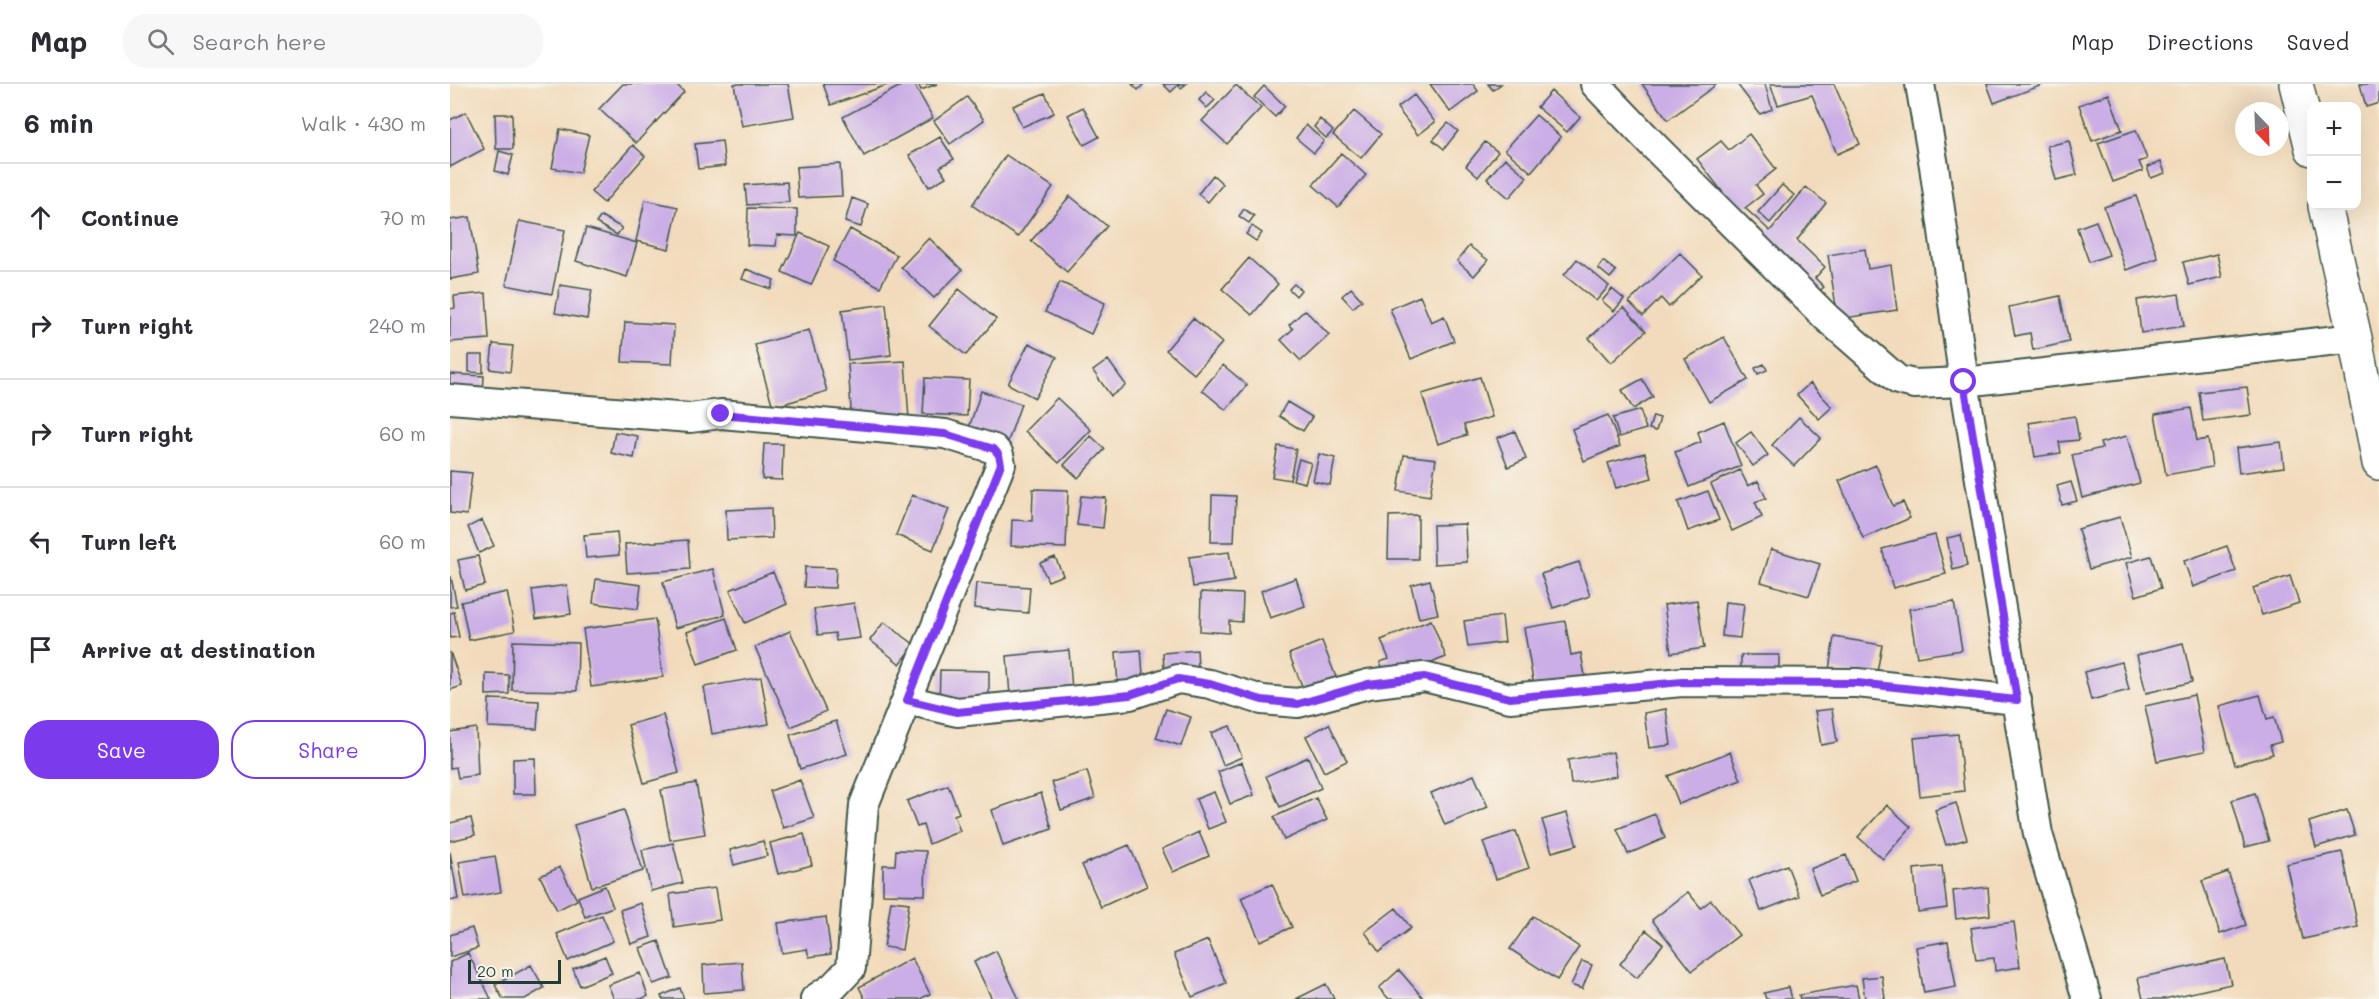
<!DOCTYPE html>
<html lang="en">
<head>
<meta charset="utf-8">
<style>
	body { margin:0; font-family:Mali,sans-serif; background:#f7f7f7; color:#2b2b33 }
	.controls { position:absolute; right:18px; top:18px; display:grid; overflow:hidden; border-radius:12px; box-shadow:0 6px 24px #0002 }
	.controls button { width:54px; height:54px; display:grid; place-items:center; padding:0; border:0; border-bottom:2px solid #e1e1e2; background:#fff; color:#2b2b33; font:30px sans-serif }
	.compass { position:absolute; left:1785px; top:18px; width:54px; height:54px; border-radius:50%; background:#fff; box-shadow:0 6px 24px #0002; rotate:157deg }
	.scale { position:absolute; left:18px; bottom:15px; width:93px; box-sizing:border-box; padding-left:6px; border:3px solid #1f3d34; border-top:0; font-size:16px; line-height:21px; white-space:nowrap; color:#1f3d34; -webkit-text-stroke:4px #f7f3e8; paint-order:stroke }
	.stop { position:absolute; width:18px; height:18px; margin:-14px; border:4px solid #7c3aed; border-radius:50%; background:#fff }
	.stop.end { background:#7c3aed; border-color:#fff; box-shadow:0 2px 6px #0008 }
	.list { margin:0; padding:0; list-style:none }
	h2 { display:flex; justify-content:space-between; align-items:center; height:78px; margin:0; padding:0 24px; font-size:26px }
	h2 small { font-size:20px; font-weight:400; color:#7c7c81 }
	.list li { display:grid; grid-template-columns:39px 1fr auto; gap:18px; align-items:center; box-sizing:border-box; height:108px; padding:0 24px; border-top:2px solid #e1e1e2 }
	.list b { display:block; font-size:22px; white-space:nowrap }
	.list em { font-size:20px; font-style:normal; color:#7c7c81 }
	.actions { display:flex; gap:12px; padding:18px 24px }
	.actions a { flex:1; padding:14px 0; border:2px solid #7c3aed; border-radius:24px; text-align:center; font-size:21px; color:#7c3aed }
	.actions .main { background:#7c3aed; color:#fff }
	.icon { flex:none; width:33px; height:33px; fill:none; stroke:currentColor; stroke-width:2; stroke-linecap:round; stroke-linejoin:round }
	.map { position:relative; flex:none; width:1929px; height:915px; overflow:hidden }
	header { display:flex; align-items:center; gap:36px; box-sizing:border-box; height:84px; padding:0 30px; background:#fff; border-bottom:2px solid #e1e1e2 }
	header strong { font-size:28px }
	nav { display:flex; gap:33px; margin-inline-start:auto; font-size:21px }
	.search { width:420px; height:54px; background:#f7f7f7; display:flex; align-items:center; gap:15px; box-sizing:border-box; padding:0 21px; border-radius:24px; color:#7c7c81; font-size:22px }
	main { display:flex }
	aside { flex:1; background:#fff }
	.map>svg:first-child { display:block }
	.building { fill:#cbaee6 }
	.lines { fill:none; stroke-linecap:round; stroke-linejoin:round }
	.minor-casing { stroke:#3f5548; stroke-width:32 }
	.tertiary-casing { stroke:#3f5548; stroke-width:36 }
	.minor { stroke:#fff; stroke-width:28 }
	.tertiary { stroke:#fff; stroke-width:33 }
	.route { stroke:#7c3aed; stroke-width:8 }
</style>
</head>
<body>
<header>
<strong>Map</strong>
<div class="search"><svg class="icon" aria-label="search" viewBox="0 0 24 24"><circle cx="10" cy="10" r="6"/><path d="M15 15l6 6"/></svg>Search here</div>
<nav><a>Map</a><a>Directions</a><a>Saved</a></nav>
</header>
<main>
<aside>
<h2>6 min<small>Walk · 430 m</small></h2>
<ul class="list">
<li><svg class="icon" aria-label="ahead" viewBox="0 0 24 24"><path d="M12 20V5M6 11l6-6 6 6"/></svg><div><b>Continue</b></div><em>70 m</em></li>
<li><svg class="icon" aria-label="right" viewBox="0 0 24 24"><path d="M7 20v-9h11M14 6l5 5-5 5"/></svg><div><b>Turn right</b></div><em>240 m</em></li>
<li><svg class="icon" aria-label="right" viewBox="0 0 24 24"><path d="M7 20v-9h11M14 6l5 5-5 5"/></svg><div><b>Turn right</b></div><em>60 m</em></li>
<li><svg class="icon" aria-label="left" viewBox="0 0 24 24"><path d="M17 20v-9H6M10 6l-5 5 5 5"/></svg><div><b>Turn left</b></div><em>60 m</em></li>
<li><svg class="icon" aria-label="arrive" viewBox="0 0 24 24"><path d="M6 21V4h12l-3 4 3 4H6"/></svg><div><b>Arrive at destination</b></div></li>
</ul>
<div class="actions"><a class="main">Save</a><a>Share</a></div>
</aside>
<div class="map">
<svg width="1929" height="915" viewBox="0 0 1929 915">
	<rect width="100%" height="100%" fill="#f7f3e8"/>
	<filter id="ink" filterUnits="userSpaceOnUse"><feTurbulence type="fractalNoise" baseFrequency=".0167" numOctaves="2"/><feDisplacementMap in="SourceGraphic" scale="12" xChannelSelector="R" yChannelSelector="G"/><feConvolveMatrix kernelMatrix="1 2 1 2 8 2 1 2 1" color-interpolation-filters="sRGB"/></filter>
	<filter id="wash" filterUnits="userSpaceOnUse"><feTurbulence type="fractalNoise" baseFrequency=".008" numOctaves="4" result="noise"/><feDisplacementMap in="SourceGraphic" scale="24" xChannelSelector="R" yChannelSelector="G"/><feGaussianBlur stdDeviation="1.35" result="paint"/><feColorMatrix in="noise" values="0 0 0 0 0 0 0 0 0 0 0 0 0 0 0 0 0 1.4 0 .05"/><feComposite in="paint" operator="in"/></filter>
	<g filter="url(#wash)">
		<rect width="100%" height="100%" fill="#f2dbbc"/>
		<g id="blocks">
			<path class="building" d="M173 0H226L234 8 186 59 149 25Z
				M284 0H338L344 33 292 42Z
				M373 0H440L381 21Z
				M454 0H464L483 34 414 72 393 33Z
				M468 0H487L471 6Z
				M682 0H694L688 6Z
				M713 0H736L731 4 728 1 721 8Z
				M980 0H1023L1028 7 1000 28Z
				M1038 0H1051L1043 6Z
				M1192 0H1267L1218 36Z
				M1287 0H1315L1322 25 1310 30Z
				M1320 0H1384L1410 60 1387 70 1362 11 1328 21Z
				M1537 0H1595L1544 19Z
				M1910 0H1929V19L1916 23Z
				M786 1 811 24 777 60 752 37Z
				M814 2 835 22 825 33 804 13Z
				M1101 7 1130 33 1117 48 1087 23Z
				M756 8 765 16 757 24 749 16Z
				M595 9 604 29 572 43 563 22Z
				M1659 10 1672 46 1642 57 1629 21Z
				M964 11 985 38 968 51 947 24Z
				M517 13 534 36 500 60 484 37Z
				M633 23 649 53 634 61 618 31Z
				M904 27 931 50 911 74 883 51Z
				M16 28 34 65 0 83V36Z
				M45 30H62L63 65H46Z
				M1086 31 1111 53 1081 88 1055 66Z
				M870 35 883 47 876 54 864 43Z
				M998 39 1008 47 994 65 983 56Z
				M856 41 874 57 864 69 846 54Z
				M110 45 139 51 130 89 102 84Z
				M1686 46 1697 75 1689 78 1693 87 1663 98 1648 59Z
				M1299 50 1326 85 1306 101 1313 110 1295 124 1320 147 1356 103 1376 119 1347 156 1375 183 1365 194 1374 203 1363 213 1288 128 1247 75 1271 57 1279 66Z
				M490 53 504 75 490 83 496 93 479 103 459 71Z
				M272 57 275 82 248 85 245 60Z
				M1619 57 1627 91 1606 96 1597 62Z
				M1035 58 1048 68 1028 93 1016 82Z
				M183 61 195 72 154 119 141 108Z
				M49 67 63 71 58 91 45 87Z
				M891 69 916 91 888 123 863 101Z
				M556 71 603 103 568 153 522 121Z
				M1055 74 1077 93 1059 114 1037 95Z
				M1711 78 1715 89 1701 94 1697 83Z
				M390 80 392 112 348 114 346 83Z
				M763 91 773 100 758 118 748 110Z
				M337 98 339 118 297 121 295 101Z
				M1332 101 1344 111 1320 139 1308 128Z
				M620 112 657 142 617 188 581 157Z
				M1686 112 1708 174 1676 186 1654 123Z
				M402 114 418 120 411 143 395 138Z
				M195 116 228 123 219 165 186 157Z
				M298 124 347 125V152L327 151 326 162 297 161Z
				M794 125 804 132 799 139 789 132Z
				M151 132 172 144 167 151 146 139Z
				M20 133 29 190 0 195V136Z
				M69 137 115 146 102 210 56 201Z
				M1646 137 1659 171 1639 178 1627 144Z
				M802 142 812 149 806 157 796 150Z
				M136 144 187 159 177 193 126 177Z
				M400 145 447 171 430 203 383 177Z
				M350 149 379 162 361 201 332 188Z
				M479 154 512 186 484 214 451 183Z
				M1019 162 1038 176 1024 192 1007 177Z
				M1415 165 1418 185 1441 181 1447 226 1388 235 1378 171Z
				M1230 169 1252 191 1219 223 1211 214 1193 232 1179 218Z
				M1767 170 1772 193 1739 201 1733 178Z
				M799 174 828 200 802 231 772 205Z
				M1127 175 1159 202 1146 217 1114 191Z
				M1153 177 1166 187 1160 194 1148 184Z
				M296 185 324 196 321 205 292 195Z
				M610 198 655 219 641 250 595 228Z
				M844 200 851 206 846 212 839 205Z
				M110 201 142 206 137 235 105 229Z
				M901 204 912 216 903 224 892 212Z
				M509 205 546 235 516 271 479 242Z
				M1162 205 1174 215 1164 227 1152 217Z
				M36 209 39 255 0 258V225L5 224 4 212Z
				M1729 210 1734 242 1691 249 1687 216Z
				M970 212 981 238 994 232 1004 257 961 275 940 225Z
				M1610 212 1619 258 1583 266 1580 249 1565 252 1559 223Z
				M436 220 441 271 398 276 392 226Z
				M1174 223 1196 247 1161 279 1139 254Z
				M855 226 879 251 851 277 831 256 843 245 839 241Z
				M743 234 772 259 744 290 716 266Z
				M175 238 224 241 222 280 172 278Z
				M359 246 377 307 323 323 305 261Z
				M1274 253 1298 296 1259 318 1235 275Z
				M579 259 607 273 585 314 558 300Z
				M43 260 63 262 60 288 40 285Z
				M19 271H33V289L19 288Z
				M658 276 676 301 661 312 643 287Z
				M455 277 459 336 402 340 398 280Z
				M1314 280 1317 286 1308 290 1305 284Z
				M773 281 797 301 776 326 752 306Z
				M0 290 34 292 33 311 0 309Z
				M1030 293 1042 333 1014 341 1017 351 988 360 972 310Z
				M475 294 519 296 517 332 473 330Z
				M1192 295 1203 313 1183 325 1172 306Z
				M1360 299 1382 323 1369 335 1347 311Z
				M1797 303 1801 331 1753 337 1749 308Z
				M531 307 571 320 557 360 518 347Z
				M607 314 641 346 609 379 575 347Z
				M837 318 862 333 853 347 829 332Z
				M1741 324 1747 357 1758 355 1762 383 1716 391 1705 330Z
				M1190 326 1196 345 1169 353 1163 334Z
				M1158 331 1170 362 1134 377 1122 345Z
				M1203 332 1210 334 1206 347 1199 345Z
				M1625 332 1629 356 1609 358 1611 369 1585 373 1579 339Z
				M1349 333 1371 354 1344 382 1322 361Z
				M1274 337 1291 382 1239 403 1225 368 1251 358 1248 348Z
				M1065 347 1076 375 1058 383 1047 354Z
				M165 348 188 352 184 374 161 369Z
				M1301 348 1318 371 1303 382 1286 359Z
				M641 352 655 365 628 394 614 381Z
				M1677 352 1690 399 1632 414 1622 371 1652 364 1650 359Z
				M1831 358 1834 383 1789 389 1786 364Z
				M314 360H333L332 396 312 395Z
				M828 362 846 365 840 396 822 393Z
				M1195 369 1202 394 1166 404 1158 379Z
				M869 370 885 374 880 401 863 397Z
				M954 371 986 375 980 412 948 407Z
				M849 375 861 379 855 399 843 396Z
				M1426 381 1443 422 1453 418 1460 434 1413 454 1389 397Z
				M1290 386 1298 402 1308 397 1316 414 1305 418 1312 433 1282 447 1261 400Z
				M0 387 22 389 17 431 0 429Z
				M1621 398 1627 417 1612 421 1607 402Z
				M583 405 618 406 616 464 561 462 562 436 582 437Z
				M1258 407 1269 436 1238 447 1228 418Z
				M462 411 499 425 483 466 446 451Z
				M762 411 786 412 784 458H761Z
				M631 412 656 414 653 444 627 441Z
				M321 424 322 454 277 456 276 426Z
				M968 431V475H938L939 432Z
				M1670 433 1682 473 1639 485 1628 445Z
				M32 436 44 462 29 469 18 443Z
				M1015 440 1017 478 984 480 983 441Z
				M167 448 169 471 136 474 134 451Z
				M1485 451 1496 490 1443 504 1432 465Z
				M1511 451 1517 482 1503 486 1497 454Z
				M238 456 240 485 177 489 175 460Z
				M1777 462 1786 487 1743 503 1734 477Z
				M1321 465 1370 480 1359 512 1311 498Z
				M779 468 784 497 743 503 739 473Z
				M28 472 35 501 15 506 8 476Z
				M1701 472 1711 504 1686 512 1676 479Z
				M605 473 613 491 598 497 590 479Z
				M1129 478 1140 512 1103 524 1091 490Z
				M355 483 386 484 385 504 354 503Z
				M263 485 275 531 225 544 213 498Z
				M323 488 337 520 295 539 280 506Z
				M1840 492 1849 519 1812 531 1803 504Z
				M1 493 7 522 0 523V494Z
				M846 494 855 522 820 534 811 507Z
				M146 495 191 501 188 525 143 519Z
				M980 496 988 530 969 534 961 501Z
				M526 499 580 503 578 529 524 524Z
				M117 501 121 530 86 535 82 506Z
				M57 508 65 547 19 556 11 518Z
				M751 508 793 510 792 538 779 537V549L750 547Z
				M1247 516 1254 564 1221 569 1214 521Z
				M1275 518 1294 520 1290 554 1272 552Z
				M1504 518 1512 566 1467 573 1459 525Z
				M404 519 410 554 386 557 385 549 368 551 364 525Z
				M4 528 9 553 0 554V529Z
				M1052 532 1055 558 1018 563 1014 537Z
				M276 534 287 566 248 580 237 548Z
				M205 535 213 593 141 603 133 545Z
				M981 536 996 573 938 596 930 578 939 575 931 556Z
				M1115 537 1121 571 1131 569 1136 598 1085 608 1074 544Z
				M434 538 465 561 450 580 420 556Z
				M340 547 376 627 341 643 305 563Z
				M1384 553 1432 561 1426 594 1379 586Z
				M63 557 128 559 127 607 62 606Z
				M872 557 889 601 857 614 839 570Z
				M1733 559 1742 598 1696 609 1687 571Z
				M619 566 622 606 560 612 557 572Z
				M691 566 694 603 668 604 666 568Z
				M747 566 748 584 714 585 713 569Z
				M0 568 12 602 0 606Z
				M1291 571H1329V591H1291Z
				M1672 578 1679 606 1641 616 1634 588Z
				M490 586 539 587V621L489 622Z
				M36 590 59 591V610L36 611Z
				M311 593 319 640 262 650 254 603Z
				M1744 611 1755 667 1707 677 1695 622Z
				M1810 611 1817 635 1824 633 1831 658 1820 661 1823 670 1785 681 1769 622Z
				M39 615 89 617 87 645 38 643Z
				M716 625 741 633 731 662 706 654Z
				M1216 625 1221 661 1199 664 1194 629Z
				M1382 625 1387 658 1371 661 1365 627Z
				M213 631 229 689 194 699 178 641Z
				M386 637 397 670 350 685 340 651Z
				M879 640 897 677 874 688 856 652Z
				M780 642 792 673 773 681 761 649Z
				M26 644 28 691 8 694 6 683 0 684V648Z
				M1508 650 1514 707 1470 712 1464 654Z
				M1163 668 1167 692 1121 700 1118 676Z
				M1280 668 1291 696 1229 720 1218 692Z
				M858 673 871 704 830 723 816 692Z
				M85 674 86 710H63V675Z
				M792 678 804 711 780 720 768 688Z
				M637 687 645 714 611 726 602 698Z
				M1024 691 1038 723 995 741 981 709Z
				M350 696 364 734 333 744 320 707Z
				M246 699 255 750 220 756 211 706Z
				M498 701 509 729 504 731 510 747 479 760 473 741 467 743 457 717Z
				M764 708 776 738 758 745 746 715Z
				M591 709 602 745 553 762 542 726Z
				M1805 709 1819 757 1795 763 1782 716Z
				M866 714 877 736 834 756 824 733Z
				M1506 719 1517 755 1496 761 1485 726Z
				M1437 721 1461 743 1433 775 1408 753Z
				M174 726 193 787 142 803 124 741Z
				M1897 726 1905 751 1866 763 1859 738Z
				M1117 729 1127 761 1102 768 1092 736Z
				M1205 730 1215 754 1178 770 1167 745Z
				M21 734 25 751 0 757V739Z
				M1066 747 1079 784 1046 795 1033 758Z
				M749 748 759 772 723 788 712 765Z
				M354 750 362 781 328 790 320 759Z
				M313 757 317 772 284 781 280 766Z
				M223 759 233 799 201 807 192 766Z
				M679 761 697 802 651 823 632 781Z
				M446 766 476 767 475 811 433 810V781H445Z
				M0 768 8 815 0 817Z
				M1892 768 1908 843 1853 855 1836 780Z
				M1396 771 1406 797 1370 811 1360 785Z
				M45 772 51 808 15 814 9 778Z
				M1337 781 1349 812 1311 827 1299 796Z
				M1492 782 1497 824 1468 828 1464 785Z
				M110 783 127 816 107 826 90 792Z
				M1778 788 1796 841 1770 850 1752 797Z
				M822 800 842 843 810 857 791 814Z
				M155 802 163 823 135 833 128 813Z
				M1538 803 1540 831 1506 835 1503 807Z
				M265 804 270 836 224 843 220 810Z
				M1238 808 1251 824 1261 816 1289 851 1242 887 1202 836Z
				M441 817 459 819 452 866 434 863Z
				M191 819 201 853 181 860 170 826Z
				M946 824 961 844 929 868 915 848Z
				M152 831 163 857 118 877 107 850Z
				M1083 832 1129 863 1107 896 1060 865Z
				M376 833 381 870 359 873 357 865 332 869 328 839Z
				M1564 838 1570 883 1545 887 1544 874 1526 876 1521 844Z
				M22 844 28 864 0 873V851Z
				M1196 846 1213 860 1187 894 1170 880Z
				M758 856 776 899 742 913 724 870Z
				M209 857 222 894 203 900 190 864Z
				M1498 857 1506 903 1474 909 1466 863Z
				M546 867 569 915H542L524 878Z
				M18 869 41 915H0V878Z
				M155 872 162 889 130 902 123 885Z
				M462 874 480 910 470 915H415L409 903Z
				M1775 875 1781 900 1714 915H1693L1688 894Z
				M1132 877 1142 881 1132 905 1121 901Z
				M292 878 294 906 254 909 253 881Z
				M81 881 94 904 75 915H53L45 901Z
				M949 886 974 915H939L929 904Z
				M190 889 198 912 191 915H164L158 901Z
				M1432 892 1435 915H1415L1412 894Z
				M876 900 884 915H846Z
				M1406 901 1409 915H1350L1349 911Z
				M1339 903 1342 915H1316L1314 909Z
				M230 904 234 915H212L211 912Z"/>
		</g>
	</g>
	<g filter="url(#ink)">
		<use href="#blocks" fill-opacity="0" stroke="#3f5548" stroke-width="1.5"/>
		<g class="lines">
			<g class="minor-casing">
				<path id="minor" d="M1145 0 1206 64 1377 234 1448 296 1464 300 1514 298 1905 254
					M1470 0 1484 82 1514 298 1588 750 1637 915
					M0 315 240 334 271 330 495 350 544 365 549 371 551 380 414 721 401 884 383 903 365 915
					M457 616 507 628 680 611 728 595 760 600 812 616 848 619 918 600 974 593 1060 614 1232 598 1407 599 1567 616"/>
			</g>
			<g class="tertiary-casing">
				<path id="tertiary" d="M1846 0 1862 65
					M1875 122 1905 254 1929 379"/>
			</g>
			<use href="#minor" class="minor"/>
			<use href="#tertiary" class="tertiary"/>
		</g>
	</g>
	<g class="lines" filter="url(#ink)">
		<path class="route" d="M271 330 495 350 544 365 549 371 551 380 457 616 507 628 680 611 728 595 760 600 812 616 848 620 918 600 974 593 1060 614 1232 598 1407 599 1567 616 1514 298"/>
	</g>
</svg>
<div class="controls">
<button>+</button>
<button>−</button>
</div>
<svg class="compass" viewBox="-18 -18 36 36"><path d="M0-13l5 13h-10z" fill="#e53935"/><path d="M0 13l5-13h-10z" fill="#7c7c81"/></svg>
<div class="scale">20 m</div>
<div class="stop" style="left:1514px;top:298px"></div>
<div class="stop end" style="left:271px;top:330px"></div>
</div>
</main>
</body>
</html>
